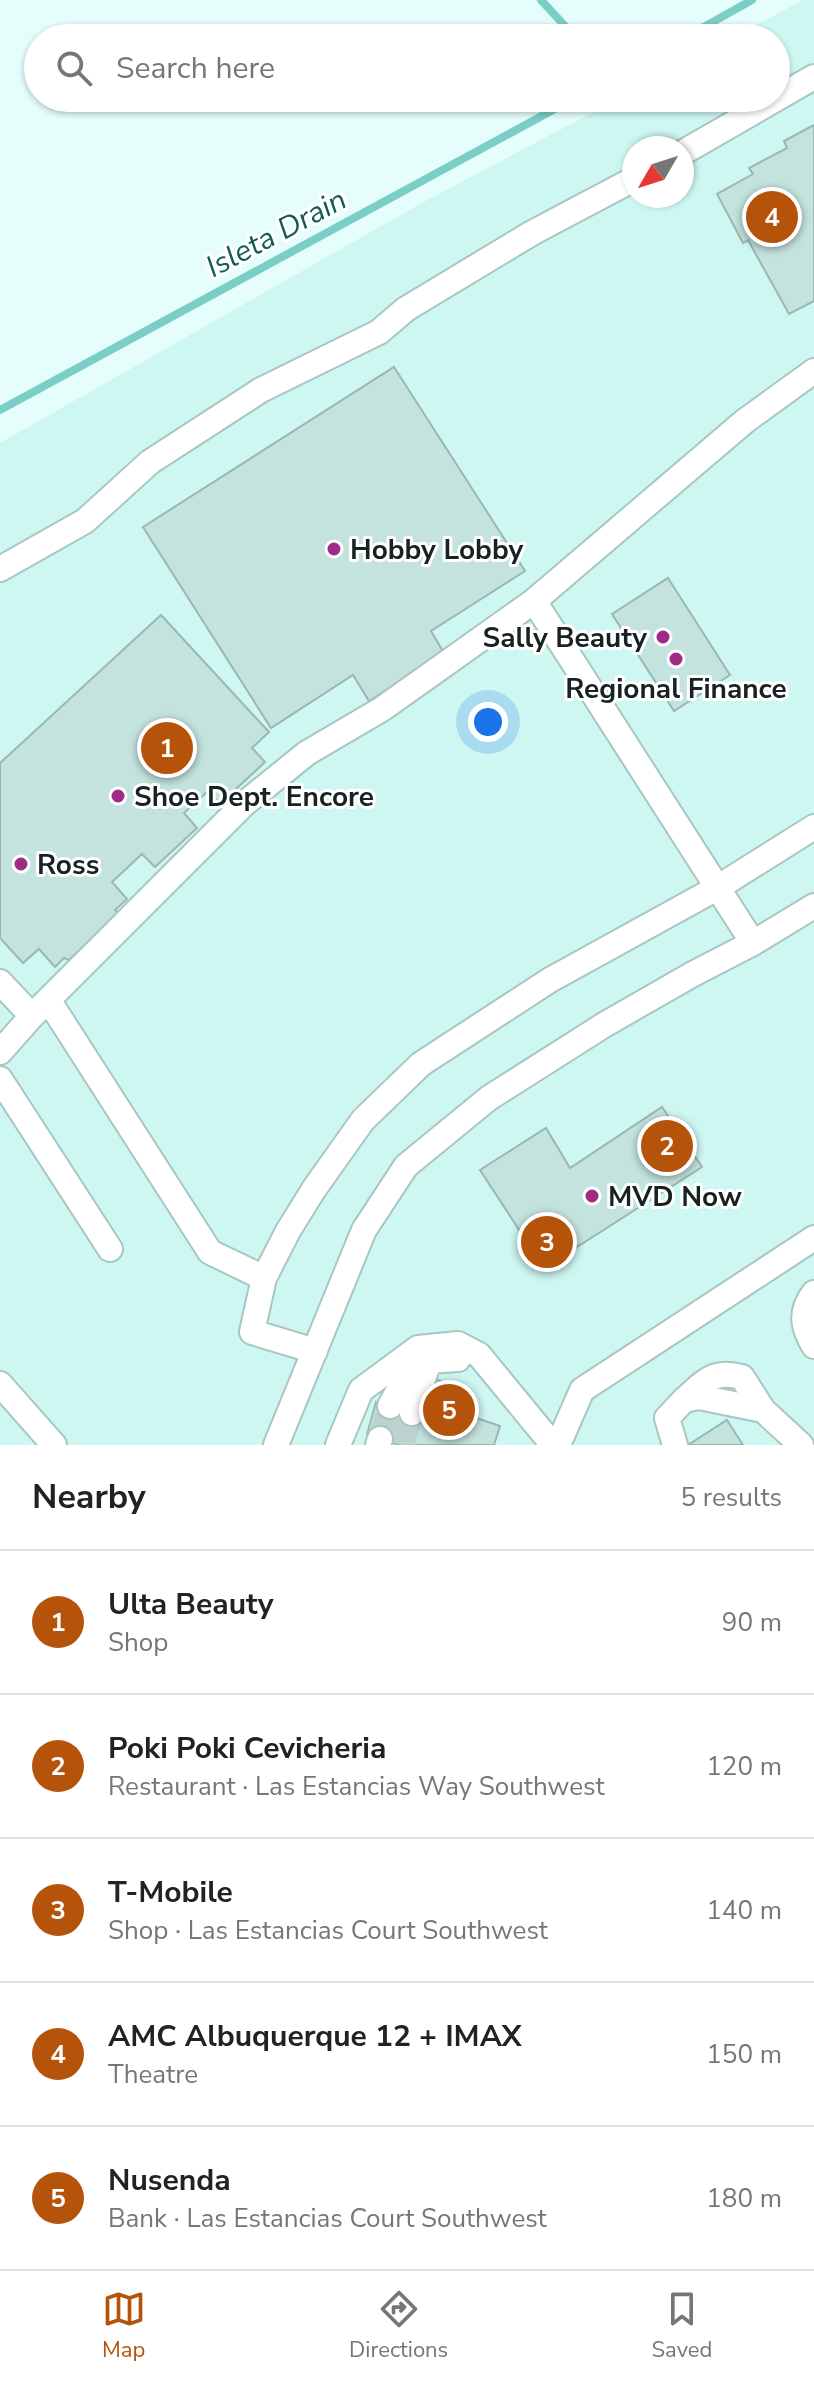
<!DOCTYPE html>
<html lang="en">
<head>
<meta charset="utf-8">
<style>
	body { margin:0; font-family:"Nunito Sans",sans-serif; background:#f2f2f2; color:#222 }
	.compass { position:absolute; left:622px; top:136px; width:72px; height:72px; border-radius:50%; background:#fff; box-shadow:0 2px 6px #0004; rotate:231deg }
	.you { position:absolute; left:488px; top:722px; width:28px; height:28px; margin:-20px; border:6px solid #fff; border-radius:50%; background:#1a73e8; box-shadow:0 0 0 12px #1a73e833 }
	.badge { display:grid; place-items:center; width:52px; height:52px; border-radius:50%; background:#b45309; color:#fff; font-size:26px; font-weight:700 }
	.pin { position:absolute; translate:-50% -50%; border:4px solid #fff; box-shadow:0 2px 8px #0006 }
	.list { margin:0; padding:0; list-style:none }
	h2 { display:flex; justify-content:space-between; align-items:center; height:104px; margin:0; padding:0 32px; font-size:34px }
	h2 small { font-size:26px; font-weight:400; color:#767676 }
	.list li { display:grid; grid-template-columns:52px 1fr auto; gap:24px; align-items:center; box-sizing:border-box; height:144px; padding:0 32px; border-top:2px solid #e0e0e0 }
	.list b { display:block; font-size:30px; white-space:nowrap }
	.list p { margin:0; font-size:26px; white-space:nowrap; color:#767676 }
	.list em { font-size:26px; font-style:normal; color:#767676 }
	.icon { flex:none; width:44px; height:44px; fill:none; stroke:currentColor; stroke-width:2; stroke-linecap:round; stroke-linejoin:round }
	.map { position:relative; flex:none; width:814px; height:1445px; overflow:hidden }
	.search { position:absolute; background:#fff; box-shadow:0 2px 6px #0004; left:24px; right:24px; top:24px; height:88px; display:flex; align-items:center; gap:20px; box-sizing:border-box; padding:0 28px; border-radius:44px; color:#767676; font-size:30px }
	.sheet { height:824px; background:#fff }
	nav { display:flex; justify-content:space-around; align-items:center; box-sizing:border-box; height:112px; border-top:2px solid #e0e0e0; background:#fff; font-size:22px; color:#767676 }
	nav a { display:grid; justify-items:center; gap:4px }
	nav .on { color:#b45309 }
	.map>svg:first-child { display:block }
	.built { fill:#cef7f2; fill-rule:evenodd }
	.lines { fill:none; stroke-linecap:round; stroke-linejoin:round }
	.stream { stroke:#7acec6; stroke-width:8 }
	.building { fill:#c4e3df; stroke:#9ab7b4; stroke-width:2 }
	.minor-tunnel { stroke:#bcd2cf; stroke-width:24; stroke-dasharray:24 12; stroke-linecap:butt }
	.minor-casing { stroke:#a8c6c2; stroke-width:28 }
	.minor { stroke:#fff; stroke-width:24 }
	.poi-dot { fill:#9f2b86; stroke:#fff; stroke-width:3 }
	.labels { text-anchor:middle; stroke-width:6; stroke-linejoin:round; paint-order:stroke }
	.poi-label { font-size:28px; font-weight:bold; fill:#172221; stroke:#fff; text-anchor:start }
	.water-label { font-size:30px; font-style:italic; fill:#125a55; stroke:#fff }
</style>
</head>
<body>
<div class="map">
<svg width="814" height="1445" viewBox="0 0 814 1445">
	<rect width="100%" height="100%" fill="#e5fefb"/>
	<path class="built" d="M803 0H814V1445H0V443L418 205 620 98H776V38H732ZM634 148H682V196H634Z"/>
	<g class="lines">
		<path class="stream" d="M541 0 576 38
			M684 38 752 0
			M0 410 575 98"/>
	</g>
	<path class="building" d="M814 125V301L789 314 748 240 743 243 717 194 753 174 749 168 787 148 784 141Z
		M394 367 525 571 431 631 444 653 369 701 353 675 271 728 143 527Z
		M668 578 730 675 674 711 612 614Z
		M161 615 269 732 252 748 265 762 220 804 208 791 184 813 197 828 155 867 142 854 112 882 127 899 115 910 119 914 69 960 64 958 55 967 39 949 23 963 0 938V763Z
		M662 1107 702 1167 544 1268 480 1170 546 1128 570 1168Z
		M435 1379 467 1391 475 1408 470 1416 500 1426 494 1445H399L367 1434 376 1402 422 1416Z
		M727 1420 743 1445H688Z"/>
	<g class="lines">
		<path class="minor-tunnel" d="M380 1439 390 1406
			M402 1445 412 1413"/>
		<g class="minor-casing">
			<path id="minor" d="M682 153 814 77
				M0 569 85 521 150 462 261 390 379 332 406 309 532 233 634 179
				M534 601 745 421 814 371
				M0 982 32 1016
				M49 1001 210 1252 264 1278
				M0 1052 32 1016 244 804 307 753 382 709 534 601 753 943
				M0 1079 110 1249
				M814 1293C799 1312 803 1328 814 1346
				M315 1351 252 1332 264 1278 288 1231 314 1189 363 1120 421 1064 550 980 717 888 814 827
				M0 1384 54 1445
				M684 1400C704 1382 713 1369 742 1377L763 1410
				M390 1406 403 1382 427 1363
				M412 1413 429 1361 458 1359
				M276 1445 364 1230 406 1166 489 1098 604 1025 693 974 753 943 814 906
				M338 1445 361 1390 418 1348 458 1344 479 1355 553 1445
				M378 1445 380 1439
				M558 1445 582 1390 814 1238
				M675 1445 667 1418 684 1400 699 1397 763 1410 801 1445"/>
		</g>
		<use href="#minor" class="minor"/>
	</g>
	<g class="poi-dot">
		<circle cx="334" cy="549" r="8"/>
		<circle cx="663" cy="637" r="8"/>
		<circle cx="676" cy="659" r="8"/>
		<circle cx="118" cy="796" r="8"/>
		<circle cx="21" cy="864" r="8"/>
		<circle cx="592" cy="1196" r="8"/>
	</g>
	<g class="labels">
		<g class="poi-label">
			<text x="350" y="559">Hobby Lobby</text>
			<text x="647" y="647" text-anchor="end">Sally Beauty</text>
			<text x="676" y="698" text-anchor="middle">Regional Finance</text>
			<text x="134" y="806">Shoe Dept. Encore</text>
			<text x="37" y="874">Ross</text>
			<text x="608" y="1206">MVD Now</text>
		</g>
		<g class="water-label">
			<text transform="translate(276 233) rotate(-28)" y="10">Isleta Drain</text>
		</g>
	</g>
</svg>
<svg class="compass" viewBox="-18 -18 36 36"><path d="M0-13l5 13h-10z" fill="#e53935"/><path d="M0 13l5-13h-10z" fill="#767676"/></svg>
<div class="you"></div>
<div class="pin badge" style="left:167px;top:748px">1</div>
<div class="pin badge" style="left:667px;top:1146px">2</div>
<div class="pin badge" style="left:547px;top:1242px">3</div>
<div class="pin badge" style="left:772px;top:217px">4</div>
<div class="pin badge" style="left:449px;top:1410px">5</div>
<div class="search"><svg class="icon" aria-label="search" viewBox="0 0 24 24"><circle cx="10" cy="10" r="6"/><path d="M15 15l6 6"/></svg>Search here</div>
</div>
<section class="sheet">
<h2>Nearby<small>5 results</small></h2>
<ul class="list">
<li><span class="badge">1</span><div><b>Ulta Beauty</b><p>Shop</p></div><em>90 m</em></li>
<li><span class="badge">2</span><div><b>Poki Poki Cevicheria</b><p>Restaurant · Las Estancias Way Southwest</p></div><em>120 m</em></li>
<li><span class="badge">3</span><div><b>T-Mobile</b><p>Shop · Las Estancias Court Southwest</p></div><em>140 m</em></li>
<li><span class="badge">4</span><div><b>AMC Albuquerque 12 + IMAX</b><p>Theatre</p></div><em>150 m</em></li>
<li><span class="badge">5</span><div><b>Nusenda</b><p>Bank · Las Estancias Court Southwest</p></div><em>180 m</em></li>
</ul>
</section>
<nav>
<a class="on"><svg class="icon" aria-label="map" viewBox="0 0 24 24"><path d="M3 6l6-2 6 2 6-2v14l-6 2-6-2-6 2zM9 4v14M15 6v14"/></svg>Map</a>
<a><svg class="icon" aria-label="directions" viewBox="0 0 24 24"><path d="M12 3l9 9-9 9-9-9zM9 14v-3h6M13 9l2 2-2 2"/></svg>Directions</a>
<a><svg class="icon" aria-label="saved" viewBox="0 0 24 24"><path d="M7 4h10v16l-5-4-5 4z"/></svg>Saved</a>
</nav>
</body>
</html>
